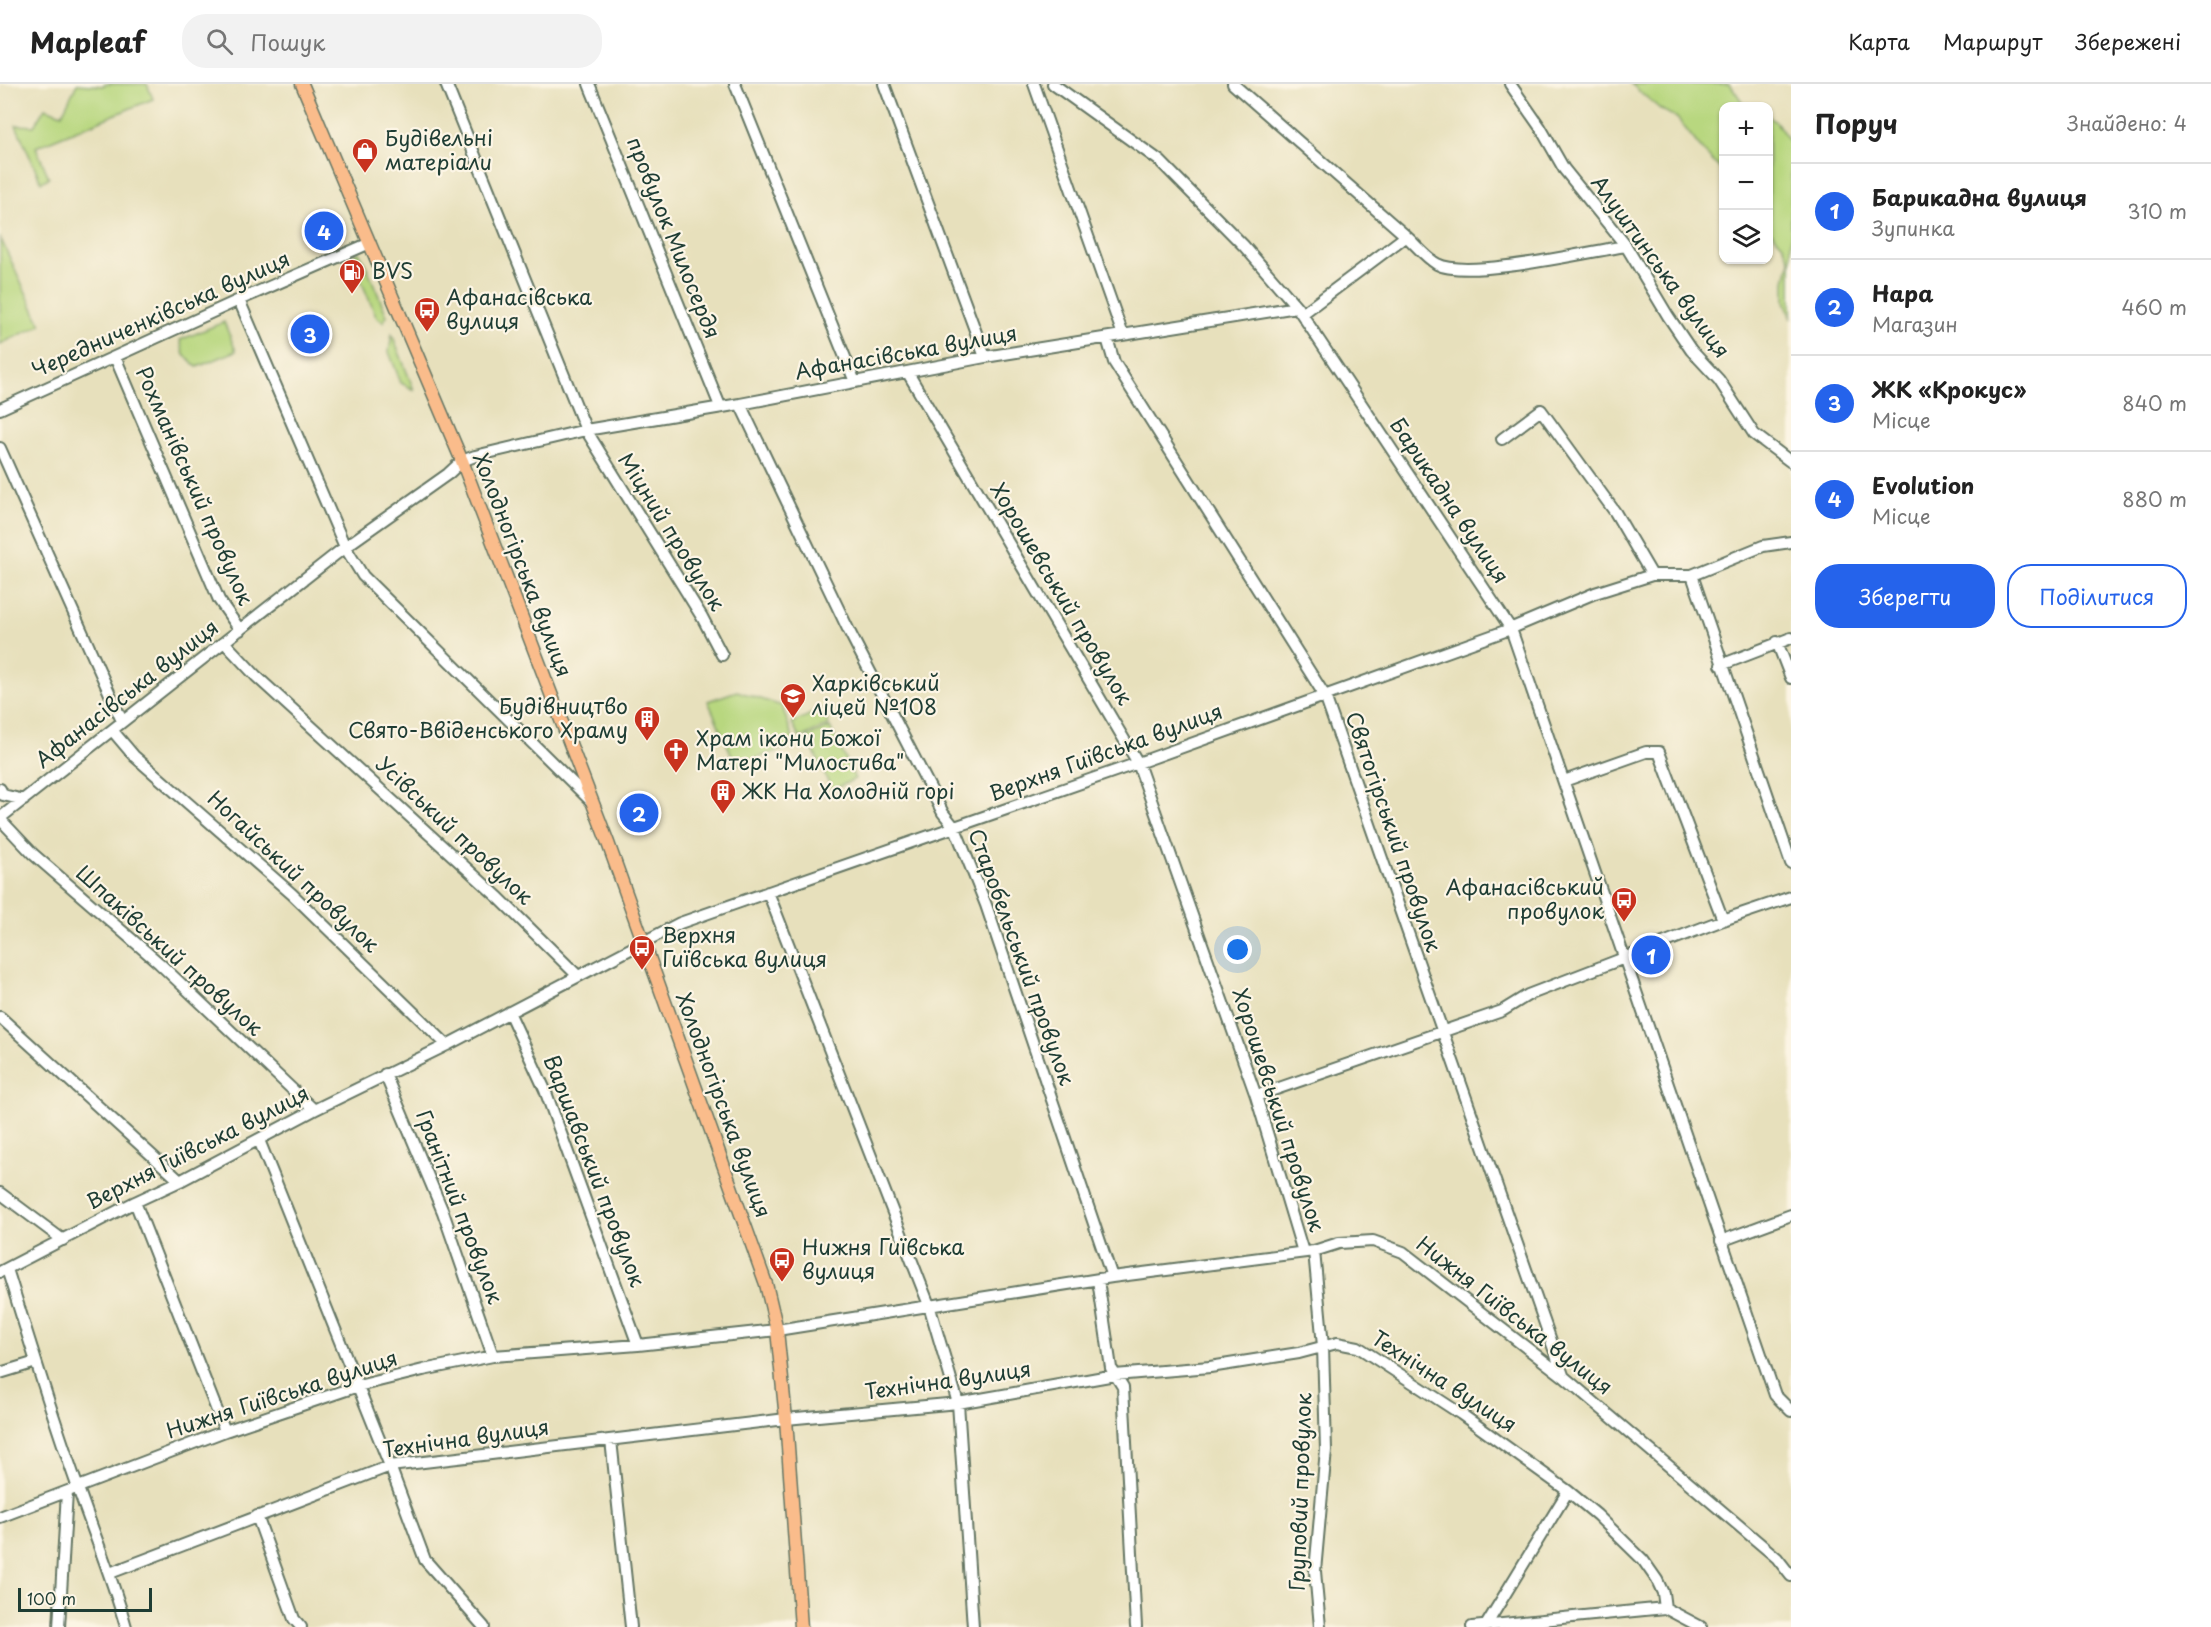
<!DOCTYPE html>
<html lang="uk">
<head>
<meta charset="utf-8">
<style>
	body { margin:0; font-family:"Playpen Sans",sans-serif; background:#f2f2f2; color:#222 }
	.controls { position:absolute; right:18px; top:18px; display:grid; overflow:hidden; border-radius:12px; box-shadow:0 2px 4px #0004 }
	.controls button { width:54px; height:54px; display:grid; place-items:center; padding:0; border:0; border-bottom:2px solid #e0e0e0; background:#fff; color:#222; font:30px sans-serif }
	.scale { position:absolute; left:18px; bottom:15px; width:134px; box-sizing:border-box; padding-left:6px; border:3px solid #1f3d34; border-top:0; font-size:16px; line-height:21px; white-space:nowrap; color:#1f3d34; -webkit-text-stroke:4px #fcf5e5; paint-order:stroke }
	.you { position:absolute; left:1238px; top:866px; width:21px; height:21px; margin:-15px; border:4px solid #fff; border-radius:50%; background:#1a73e8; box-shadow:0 0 0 9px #1a73e833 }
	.badge { display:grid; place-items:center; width:39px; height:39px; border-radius:50%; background:#2563eb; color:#fff; font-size:20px; font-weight:700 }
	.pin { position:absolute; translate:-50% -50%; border:3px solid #fff; box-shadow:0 2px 6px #0006 }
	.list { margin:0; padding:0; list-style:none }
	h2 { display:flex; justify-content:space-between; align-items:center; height:78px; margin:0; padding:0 24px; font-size:26px }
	h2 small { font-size:20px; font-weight:400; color:#767676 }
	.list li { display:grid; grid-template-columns:39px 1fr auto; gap:18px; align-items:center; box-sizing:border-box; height:96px; padding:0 24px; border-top:2px solid #e0e0e0 }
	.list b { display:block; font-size:22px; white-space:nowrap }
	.list p { margin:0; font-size:20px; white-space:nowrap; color:#767676 }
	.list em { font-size:20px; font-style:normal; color:#767676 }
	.actions { display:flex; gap:12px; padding:18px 24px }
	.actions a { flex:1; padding:14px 0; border:2px solid #2563eb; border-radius:24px; text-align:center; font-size:21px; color:#2563eb }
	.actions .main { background:#2563eb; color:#fff }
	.icon { flex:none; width:33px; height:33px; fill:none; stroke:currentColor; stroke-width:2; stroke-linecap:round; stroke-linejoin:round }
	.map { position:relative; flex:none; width:1791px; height:1543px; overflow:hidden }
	header { display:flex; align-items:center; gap:36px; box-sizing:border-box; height:84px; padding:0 30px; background:#fff; border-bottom:2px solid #e0e0e0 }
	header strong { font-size:28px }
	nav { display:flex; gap:33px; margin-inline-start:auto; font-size:21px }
	.search { width:420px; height:54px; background:#f2f2f2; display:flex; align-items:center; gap:15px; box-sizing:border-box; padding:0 21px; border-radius:24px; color:#767676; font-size:22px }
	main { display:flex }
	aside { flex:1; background:#fff }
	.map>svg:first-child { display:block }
	.green { fill:#b8d77f; stroke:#6c8a5a; stroke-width:1.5 }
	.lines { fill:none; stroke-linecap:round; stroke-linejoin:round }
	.minor-casing { stroke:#657664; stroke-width:14 }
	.major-casing { stroke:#657664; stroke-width:15 }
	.minor { stroke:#fff; stroke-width:10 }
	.major { stroke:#fabc8b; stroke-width:12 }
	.labels { text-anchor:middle; stroke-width:4.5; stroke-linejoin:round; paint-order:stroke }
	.poi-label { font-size:21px; fill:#1f3d34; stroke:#fcf5e5; text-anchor:start }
	.street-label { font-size:21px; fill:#1f3d34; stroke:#fcf5e5 }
</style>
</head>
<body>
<header>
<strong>Mapleaf</strong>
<div class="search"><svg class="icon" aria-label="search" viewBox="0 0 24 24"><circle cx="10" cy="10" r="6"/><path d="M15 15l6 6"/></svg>Пошук</div>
<nav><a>Карта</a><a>Маршрут</a><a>Збережені</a></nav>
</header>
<main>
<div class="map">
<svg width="1791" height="1543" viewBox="0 0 1791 1543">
	<rect width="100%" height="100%" fill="#fcf5e5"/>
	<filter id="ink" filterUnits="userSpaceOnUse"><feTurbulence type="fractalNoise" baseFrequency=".0167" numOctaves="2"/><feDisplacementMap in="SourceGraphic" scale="12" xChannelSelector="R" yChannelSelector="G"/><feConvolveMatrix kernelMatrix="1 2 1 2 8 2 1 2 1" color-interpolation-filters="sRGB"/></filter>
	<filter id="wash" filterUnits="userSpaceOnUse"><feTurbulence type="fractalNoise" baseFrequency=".008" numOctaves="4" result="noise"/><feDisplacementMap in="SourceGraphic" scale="24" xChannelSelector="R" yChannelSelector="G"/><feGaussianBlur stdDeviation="1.35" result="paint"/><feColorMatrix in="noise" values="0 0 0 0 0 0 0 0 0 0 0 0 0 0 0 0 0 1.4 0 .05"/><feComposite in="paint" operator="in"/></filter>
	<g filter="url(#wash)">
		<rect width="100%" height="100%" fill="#e7e0bc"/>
		<path class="green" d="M77 0 102 2 107 0H147L153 15 36 63 49 94 41 98 16 41 34 42 45 24 62 30Z
			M1631 0H1730L1743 19 1753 22H1724L1723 88 1703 67 1677 34 1660 25Z
			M1768 32 1777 39 1791 60V235L1785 217V197L1790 177 1782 159 1769 146Z
			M0 153 41 241 0 260Z
			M358 168 363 174 387 232 383 238 376 232 355 182 354 172Z
			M224 238 236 267 197 283 184 271 180 256Z
			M392 250 414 306 401 299 389 268Z
			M737 607 782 622 795 661 736 681 708 617Z
			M822 625 829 640 800 654 792 639Z
			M830 643 855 695 832 706 807 653Z"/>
	</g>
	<g filter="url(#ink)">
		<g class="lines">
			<g class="minor-casing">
				<path id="minor" d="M446 0 586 346 702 533 722 571
					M589 0 720 322
					M735 0 855 298
					M884 0 985 273
					M1034 0 1123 251
					M1053 0 1160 77 1244 162 1297 223 1511 545 1775 1311 1791 1327
					M1233 0 1406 152
					M1510 0 1540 43 1564 85 1626 162 1668 232 1691 266 1719 296 1754 350 1791 378
					M239 216 345 463 363 492 591 717
					M1302 230 1406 152C1415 160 1426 174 1437 180 1467 196 1587 168 1626 162
					M1107 254 1114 278 1325 612 1563 1291
					M115 273 219 516 240 546
					M908 289 1138 679 1256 1012 1303 1168
					M740 320 849 547 943 729 955 744 986 821 1112 1193
					M0 325 239 216 370 159
					M1502 355 1541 326 1615 428 1652 491
					M0 364 122 637
					M1692 491 1791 779
					M1777 558 1791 594
					M225 559 256 592 499 814 577 891
					M1721 581 1791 554
					M112 646 134 672 292 810 447 961
					M1564 697 1646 668H1659L1723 836
					M0 705 3 711 24 716
					M0 734 345 463 448 390 462 377 475 372 586 346 740 320 985 273 1297 223
					M0 735 33 770 159 879 314 1026
					M768 808 929 1221 958 1319 973 1543
					M509 928 545 1006 638 1261
					M0 933 180 1097
					M385 990 443 1128 493 1272
					M1256 1012 1502 927 1528 911 1723 836 1791 813
					M259 1056 390 1382 425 1476 484 1543
					M0 1109 63 1156
					M135 1118 225 1347
					M1721 1157 1791 1131
					M1314 1167 1323 1262 1326 1366 1315 1487 1320 1543
					M7 1185C30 1258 52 1332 78 1404 94 1450 113 1496 126 1543
					M0 1188 135 1118 180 1097 314 1026 447 961 680 839 1138 679 1505 547 1595 509 1652 491H1692L1763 462 1791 458
					M1098 1196 1111 1284 1123 1303 1136 1543
					M0 1289 36 1278
					M611 1356 631 1543
					M257 1432 294 1535 301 1543
					M0 1433 225 1347 358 1302 423 1286 493 1272 638 1261 777 1246 1112 1193 1314 1167 1339 1159 1373 1157 1403 1168 1563 1292 1777 1474 1791 1492
					M110 1489 390 1382 786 1335 958 1319 1115 1291 1210 1283 1299 1269 1337 1259 1358 1263 1461 1330 1568 1407 1597 1431 1643 1476 1657 1496 1663 1509 1665 1524 1701 1543
					M59 1543 67 1408
					M1472 1543 1665 1524
					M1485 1543 1568 1407"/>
			</g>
			<g class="major-casing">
				<path id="major" d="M302 0 462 377 608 759 766 1200 777 1246 786 1335 801 1543"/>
			</g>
			<use href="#minor" class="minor"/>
			<use href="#major" class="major"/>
		</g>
	</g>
	<defs>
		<g id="shop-pin" transform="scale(1.35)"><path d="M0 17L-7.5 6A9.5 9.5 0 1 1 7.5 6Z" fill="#c8321e" stroke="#fcf5e5"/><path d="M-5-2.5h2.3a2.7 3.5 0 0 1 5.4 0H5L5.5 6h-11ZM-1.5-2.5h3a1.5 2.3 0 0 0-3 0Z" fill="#fff"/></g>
		<g id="fuel-pin" transform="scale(1.35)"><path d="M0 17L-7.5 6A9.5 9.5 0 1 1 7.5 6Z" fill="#c8321e" stroke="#fcf5e5"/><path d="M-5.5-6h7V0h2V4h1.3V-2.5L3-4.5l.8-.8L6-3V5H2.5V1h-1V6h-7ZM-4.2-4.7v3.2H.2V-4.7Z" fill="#fff"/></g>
		<g id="bus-pin" transform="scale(1.35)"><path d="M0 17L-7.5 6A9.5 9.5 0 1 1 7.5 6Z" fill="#c8321e" stroke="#fcf5e5"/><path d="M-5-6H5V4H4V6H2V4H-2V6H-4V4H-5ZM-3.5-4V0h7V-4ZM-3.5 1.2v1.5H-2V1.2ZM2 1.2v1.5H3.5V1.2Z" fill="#fff"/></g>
		<g id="school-pin" transform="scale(1.35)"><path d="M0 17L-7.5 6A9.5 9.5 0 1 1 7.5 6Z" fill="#c8321e" stroke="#fcf5e5"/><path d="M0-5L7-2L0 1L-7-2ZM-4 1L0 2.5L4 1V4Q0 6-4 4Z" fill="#fff"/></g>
		<g id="building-pin" transform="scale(1.35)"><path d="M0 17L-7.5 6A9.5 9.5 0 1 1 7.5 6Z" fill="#c8321e" stroke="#fcf5e5"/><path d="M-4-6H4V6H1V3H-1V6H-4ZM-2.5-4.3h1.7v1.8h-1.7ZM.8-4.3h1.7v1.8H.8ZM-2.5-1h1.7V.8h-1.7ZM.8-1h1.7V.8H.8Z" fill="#fff"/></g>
		<g id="church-pin" transform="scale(1.35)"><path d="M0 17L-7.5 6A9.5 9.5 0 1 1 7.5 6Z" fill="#c8321e" stroke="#fcf5e5"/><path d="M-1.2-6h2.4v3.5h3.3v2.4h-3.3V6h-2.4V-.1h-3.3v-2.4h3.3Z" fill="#fff"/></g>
	</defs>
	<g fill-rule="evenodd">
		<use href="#shop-pin" x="365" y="67"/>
		<use href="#fuel-pin" x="352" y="188"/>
		<use href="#bus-pin" x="427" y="226"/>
		<use href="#school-pin" x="793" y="612"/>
		<use href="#building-pin" x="647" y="635"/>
		<use href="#church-pin" x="676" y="667"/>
		<use href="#building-pin" x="723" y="708"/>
		<use href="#bus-pin" x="1624" y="816"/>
		<use href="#bus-pin" x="642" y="864"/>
		<use href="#bus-pin" x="782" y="1176"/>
	</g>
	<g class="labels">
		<g class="poi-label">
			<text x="385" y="62">Будівельні<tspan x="385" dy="24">матеріали</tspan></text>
			<text x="372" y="195">BVS</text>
			<text x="446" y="221">Афанасівська<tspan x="446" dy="24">вулиця</tspan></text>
			<text x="812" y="607">Харківський<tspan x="812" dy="24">ліцей №108</tspan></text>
			<text x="628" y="630" text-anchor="end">Будівництво<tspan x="628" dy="24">Свято-Ввіденського Храму</tspan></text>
			<text x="696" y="662">Храм ікони Божої<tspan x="696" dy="24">Матері "Милостива"</tspan></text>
			<text x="742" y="715">ЖК На Холодній горі</text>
			<text x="1604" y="811" text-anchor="end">Афанасівський<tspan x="1604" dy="24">провулок</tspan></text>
			<text x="662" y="859">Верхня<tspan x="662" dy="24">Гиївська вулиця</tspan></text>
			<text x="802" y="1171">Нижня Гиївська<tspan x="802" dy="24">вулиця</tspan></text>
		</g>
		<g class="street-label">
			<text transform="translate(673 154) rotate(68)" y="7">провулок Милосердя</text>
			<text transform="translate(1660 183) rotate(54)" y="7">Алуштинська вулиця</text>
			<text transform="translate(161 231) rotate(-24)" y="7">Чередниченківська вулиця</text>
			<text transform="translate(906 269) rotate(-10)" y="7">Афанасівська вулиця</text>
			<text transform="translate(194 402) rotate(66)" y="7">Рохманівський провулок</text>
			<text transform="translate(1449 417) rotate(56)" y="7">Барикадна вулиця</text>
			<text transform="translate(671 448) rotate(58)" y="7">Міцний провулок</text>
			<text transform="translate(522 481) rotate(69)" y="7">Холодногірська вулиця</text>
			<text transform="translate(1061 510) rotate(59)" y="7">Хорошевський провулок</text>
			<text transform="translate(127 610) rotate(-38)" y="7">Афанасівська вулиця</text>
			<text transform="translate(1106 669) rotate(-20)" y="7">Верхня Гиївська вулиця</text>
			<text transform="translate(454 747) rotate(43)" y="7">Усівський провулок</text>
			<text transform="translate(1393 748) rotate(71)" y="7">Святогірський провулок</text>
			<text transform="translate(293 788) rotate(43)" y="7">Ногайський провулок</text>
			<text transform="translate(169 867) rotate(42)" y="7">Шпаківський провулок</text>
			<text transform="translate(1021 873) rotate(70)" y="7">Старобельський провулок</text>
			<text transform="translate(723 1021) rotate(70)" y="7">Холодногірська вулиця</text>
			<text transform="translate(1278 1026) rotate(72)" y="7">Хорошевський провулок</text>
			<text transform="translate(198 1064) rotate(-27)" y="7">Верхня Гиївська вулиця</text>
			<text transform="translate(594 1087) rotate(69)" y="7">Варшавський провулок</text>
			<text transform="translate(459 1123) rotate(69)" y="7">Гранітний провулок</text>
			<text transform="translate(1514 1232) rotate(38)" y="7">Нижня Гиївська вулиця</text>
			<text transform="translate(948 1297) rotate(-8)" y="7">Технічна вулиця</text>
			<text transform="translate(1444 1298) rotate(33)" y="7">Технічна вулиця</text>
			<text transform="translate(282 1311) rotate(-18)" y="7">Нижня Гиївська вулиця</text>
			<text transform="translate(466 1355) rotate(-8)" y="7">Технічна вулиця</text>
			<text transform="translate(1301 1408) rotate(-88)" y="7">Груповий провулок</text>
		</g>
	</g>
</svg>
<div class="controls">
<button>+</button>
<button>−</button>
<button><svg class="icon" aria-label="layers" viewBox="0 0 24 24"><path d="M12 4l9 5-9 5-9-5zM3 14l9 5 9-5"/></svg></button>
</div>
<div class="scale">100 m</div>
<div class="you"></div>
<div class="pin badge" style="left:1651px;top:871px">1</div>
<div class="pin badge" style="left:639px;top:729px">2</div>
<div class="pin badge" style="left:310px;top:250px">3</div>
<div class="pin badge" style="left:324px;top:147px">4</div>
</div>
<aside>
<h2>Поруч<small>Знайдено: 4</small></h2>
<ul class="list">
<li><span class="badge">1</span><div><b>Барикадна вулиця</b><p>Зупинка</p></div><em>310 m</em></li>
<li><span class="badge">2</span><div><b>Нара</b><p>Магазин</p></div><em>460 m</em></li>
<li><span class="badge">3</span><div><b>ЖК «Крокус»</b><p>Місце</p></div><em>840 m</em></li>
<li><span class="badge">4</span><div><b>Evolution</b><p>Місце</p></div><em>880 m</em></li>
</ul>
<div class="actions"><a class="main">Зберегти</a><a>Поділитися</a></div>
</aside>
</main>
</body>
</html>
